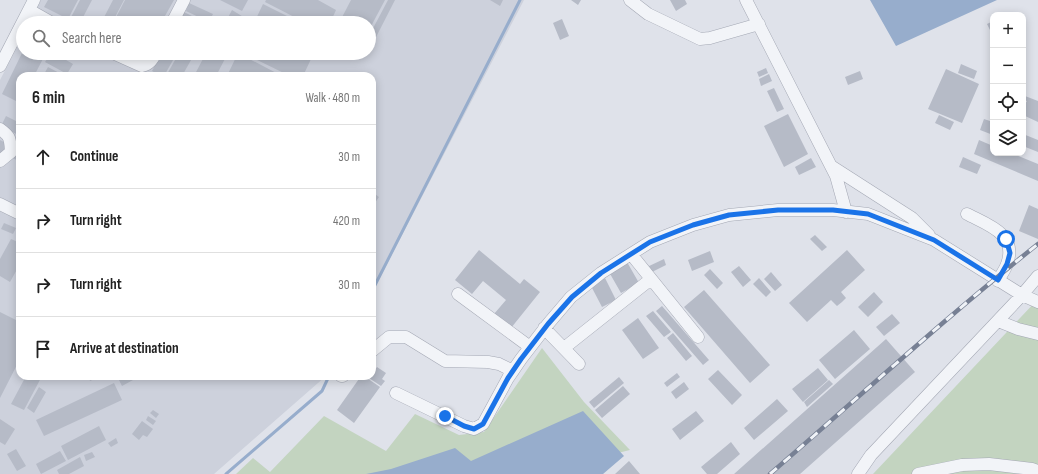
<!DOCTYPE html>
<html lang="en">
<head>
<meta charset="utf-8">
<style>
	body { margin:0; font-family:"Sofia Sans Condensed",sans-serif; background:#f6f6f6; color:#222 }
	.controls { position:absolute; right:12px; top:12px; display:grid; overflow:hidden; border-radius:8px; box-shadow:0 2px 10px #0003 }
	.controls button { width:36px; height:36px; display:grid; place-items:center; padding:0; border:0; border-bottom:1px solid #e0e0e0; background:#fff; color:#222; font:20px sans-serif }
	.stop { position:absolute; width:12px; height:12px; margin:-9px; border:3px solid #1a73e8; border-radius:50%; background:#fff }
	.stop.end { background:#1a73e8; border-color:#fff; box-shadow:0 1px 4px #0008 }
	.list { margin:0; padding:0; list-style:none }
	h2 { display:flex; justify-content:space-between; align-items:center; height:52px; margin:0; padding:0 16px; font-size:17px }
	h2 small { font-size:13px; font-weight:400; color:#767676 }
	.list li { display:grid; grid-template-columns:26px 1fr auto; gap:12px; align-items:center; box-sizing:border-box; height:64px; padding:0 16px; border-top:1px solid #e0e0e0 }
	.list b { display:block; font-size:15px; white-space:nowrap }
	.list em { font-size:13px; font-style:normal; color:#767676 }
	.icon { flex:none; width:22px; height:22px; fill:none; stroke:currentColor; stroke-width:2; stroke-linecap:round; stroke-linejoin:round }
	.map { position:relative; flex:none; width:1038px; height:474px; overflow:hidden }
	.search { position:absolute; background:#fff; box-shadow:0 2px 10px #0003; left:16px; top:16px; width:360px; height:44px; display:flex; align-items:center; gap:10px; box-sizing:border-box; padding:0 14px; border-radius:22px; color:#767676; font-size:15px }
	.panel { position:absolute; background:#fff; box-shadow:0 2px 10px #0003; left:16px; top:72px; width:360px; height:308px; border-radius:12px }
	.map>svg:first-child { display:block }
	.built { fill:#cdd1dc }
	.green { fill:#c3d4c0 }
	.water { fill:#97adcc }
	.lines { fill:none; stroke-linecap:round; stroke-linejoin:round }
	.stream { stroke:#97adcc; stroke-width:3 }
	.building { fill:#b6bbc7 }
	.minor-casing { stroke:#a4a8b4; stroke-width:13 }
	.minor { stroke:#f2f4f8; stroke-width:12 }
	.rail-casing { stroke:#778094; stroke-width:4.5 }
	.rail { stroke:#eff2f7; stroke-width:3; stroke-dasharray:9; stroke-linecap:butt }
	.route { stroke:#1a73e8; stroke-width:5 }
</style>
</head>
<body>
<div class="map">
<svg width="1038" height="474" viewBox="0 0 1038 474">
	<rect width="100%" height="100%" fill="#dfe2ea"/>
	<path class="built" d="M41 0H524L372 293V76H20V376H326L214 474H0V80L23 36V53H369V23H30Z"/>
	<path class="green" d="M1038 299V474H873Z
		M542 348 584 402 630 450 532 474H236L253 458 270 472 324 416 386 451 415 414 459 435 484 432Z"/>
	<path class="water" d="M870 0H997L896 46Z
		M583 411 624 456 603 474H366L391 469 455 448 471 461Z"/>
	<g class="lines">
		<path class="stream" d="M372 291 520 0
			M226 474 322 391 329 376"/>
	</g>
	<path class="building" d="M48 0H78L68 19 44 7Z
		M80 0H92L80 23H68Z
		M113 0H124L112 23H101Z
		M125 0H174L161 23H113Z
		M220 0H248L242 11Z
		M266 0H318L336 10 330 23H306L265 2Z
		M351 0H385L369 30V23H339Z
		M388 0H395L373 43 369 41V36Z
		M490 0H503L500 6Z
		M571 0H581L578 5Z
		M670 0H685L687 4 676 11Z
		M189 3 213 14 209 22 186 11Z
		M263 4 301 23H254Z
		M232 10 250 21 249 23H225Z
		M184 12 196 18 193 23H178Z
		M198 18 206 23H195Z
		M562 19 569 36 560 40 553 23Z
		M993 21V34H992L987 24Z
		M22 53H46L34 76H20V103L2 94Z
		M51 53H54L73 64 67 74 45 62Z
		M133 53H146L143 58Z
		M162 53H177L164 76H161L152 71Z
		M179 53H195L182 76H166Z
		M206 53H228L216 76H194Z
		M238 53 282 76H227Z
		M243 53H298L311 59 303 76H290Z
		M961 64 977 71 974 79 958 73Z
		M48 67 63 75V76H43Z
		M766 68 768 73 759 77 757 72Z
		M946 69 979 84 962 123 928 109Z
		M860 71 863 79 848 85 845 77Z
		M769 74 772 81 761 86 759 79Z
		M774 88 784 109 777 112 767 91Z
		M1025 96 1038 101V122L1023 115V103L1025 104 1027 101 1023 100Z
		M788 114 808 154 784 167 764 126Z
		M939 115 954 122 950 130 935 123Z
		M6 116 18 122 20 119V136L1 126Z
		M984 119 993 122V135L980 130Z
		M1023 134 1038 140V152L1023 146Z
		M0 140 8 144 1 155 0 154Z
		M979 140 993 146V153H1011L1038 164V181L974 154Z
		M20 145V162L13 158Z
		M963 157 981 165 977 174 959 167Z
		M811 158 816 167 799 175 795 167Z
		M372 192 379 197 372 207Z
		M1029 205 1038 209V239L1019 231Z
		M4 223 16 228 13 234 1 229Z
		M815 235 827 247 822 251 810 239Z
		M11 239 20 243V264L10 282 0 276V259Z
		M479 250 520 284 524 279 540 292 511 328 494 314 506 300 483 281 472 294 455 280Z
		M847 250 865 270 841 292 846 298 842 302 837 306 831 300 807 322 789 303Z
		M710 251 714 262 692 271 688 260Z
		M664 259 666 265 650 273 647 267Z
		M627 262 639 283 621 293 609 272Z
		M739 266 751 280 743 287 731 272Z
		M710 269 723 283 717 289 704 275Z
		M771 272 782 285 775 291 764 279Z
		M605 278 616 300 602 307 591 286Z
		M759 278 771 292 766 297 753 284Z
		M704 290 770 365 750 383 684 307Z
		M874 292 883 302 868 317 858 307Z
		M662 306 709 360 703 365 656 311Z
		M653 311 671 332 664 337 646 316Z
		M0 312 20 322V359L0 398Z
		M892 314 900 323 884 336 876 327Z
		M638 318 659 348 643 359 622 330Z
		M854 330 870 349 835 379 819 360Z
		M673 333 692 356 686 361 667 338Z
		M886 339 915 372 800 474H734Z
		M377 367 386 373 382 379 385 381 381 386 366 376H372V371L373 372Z
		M818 368 828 380 803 402 792 389Z
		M718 370 742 395 732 405 708 379Z
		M677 373 680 377 667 387 664 383Z
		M26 376H42L24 410 11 404Z
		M82 376H94L91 381Z
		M117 376H131L133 380 122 386Z
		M361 376H364L380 387 354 423 337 410Z
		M619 377 624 383 594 408 589 402Z
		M829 380 833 384 807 407 804 402Z
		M684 382 689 389 676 399 671 392Z
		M114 383 122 400 44 436 36 420Z
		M623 386 630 394 602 418 595 410Z
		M39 387 46 392 34 413 27 408Z
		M777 399 788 411 754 440 744 428Z
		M153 410 159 414 156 418 150 413Z
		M696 411 704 421 680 440 672 429Z
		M148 416 156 421 153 425 146 420Z
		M0 419 15 429 5 445 0 442Z
		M142 421 153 429 147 437 143 435 139 440 132 434Z
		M99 426 106 440 68 460 61 446Z
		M116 438 118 443 111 447 108 443Z
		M731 442 740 454 717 474H707L701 467Z
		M16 449 26 466 17 471 7 454Z
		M60 451 66 461 41 474 36 464Z
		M92 452 95 457 86 461 84 455Z
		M80 457 84 466 69 474H59L57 470Z
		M629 461 640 474H615Z"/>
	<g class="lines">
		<g class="minor-casing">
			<path id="minor" d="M630 0 648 14 700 39 710 38 759 24
				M746 0 836 176 846 212
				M29 10 52 23
				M172 23 184 0
				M113 53 142 66C150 64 152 60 156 53
				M0 66 34 0
				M0 129C11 137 10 139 11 152L0 161
				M831 166 912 218 929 235
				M0 204 20 214
				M967 214C988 225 1018 234 1007 264 1005 270 1001 275 998 281
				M631 254 698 337
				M458 294 530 347
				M998 321 1018 329 1038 334
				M544 328 579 364
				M564 348 651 279
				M372 351 389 337H406L445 361 488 362 499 364 513 371
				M341 376H343
				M396 393 464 426 474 429 483 424 508 378 521 359 548 324 571 297 601 273 650 242 693 225 729 215 778 210H833L868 214 934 240 1022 295 1038 302
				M858 474 871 455 1022 295 1038 276
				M918 474 962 465 989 464 1032 469 1038 471"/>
		</g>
		<use href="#minor" class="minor"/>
		<g class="rail-casing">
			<path id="rail" d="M770 474C859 397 946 317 1038 244"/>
		</g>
		<use href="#rail" class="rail"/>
	</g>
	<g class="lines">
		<path class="route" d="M445 416 464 426 474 429 483 424 508 378 521 359 548 324 572 297 601 273 650 242 693 225 729 215 778 210H833L868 214 934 240 998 280 1007 264 1010 253 1006 239"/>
	</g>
</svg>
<div class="controls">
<button>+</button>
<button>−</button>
<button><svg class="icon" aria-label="locate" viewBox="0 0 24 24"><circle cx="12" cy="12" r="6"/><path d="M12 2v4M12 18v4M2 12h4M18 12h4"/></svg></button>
<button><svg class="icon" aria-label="layers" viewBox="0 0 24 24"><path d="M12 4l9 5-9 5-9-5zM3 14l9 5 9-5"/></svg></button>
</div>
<div class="stop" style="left:1006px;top:239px"></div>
<div class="stop end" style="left:445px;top:416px"></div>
<div class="search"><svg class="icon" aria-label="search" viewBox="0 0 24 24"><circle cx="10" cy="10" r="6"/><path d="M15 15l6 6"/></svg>Search here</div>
<section class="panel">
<h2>6 min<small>Walk · 480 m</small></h2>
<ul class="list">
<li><svg class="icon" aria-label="ahead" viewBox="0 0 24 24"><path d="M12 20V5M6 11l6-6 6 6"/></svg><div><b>Continue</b></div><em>30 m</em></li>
<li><svg class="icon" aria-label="right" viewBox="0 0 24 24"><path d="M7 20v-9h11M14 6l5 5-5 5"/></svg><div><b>Turn right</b></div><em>420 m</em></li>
<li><svg class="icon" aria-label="right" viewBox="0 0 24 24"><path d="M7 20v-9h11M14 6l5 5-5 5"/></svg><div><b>Turn right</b></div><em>30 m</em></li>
<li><svg class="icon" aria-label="arrive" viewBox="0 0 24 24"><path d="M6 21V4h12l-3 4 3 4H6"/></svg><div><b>Arrive at destination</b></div></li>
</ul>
</section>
</div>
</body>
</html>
